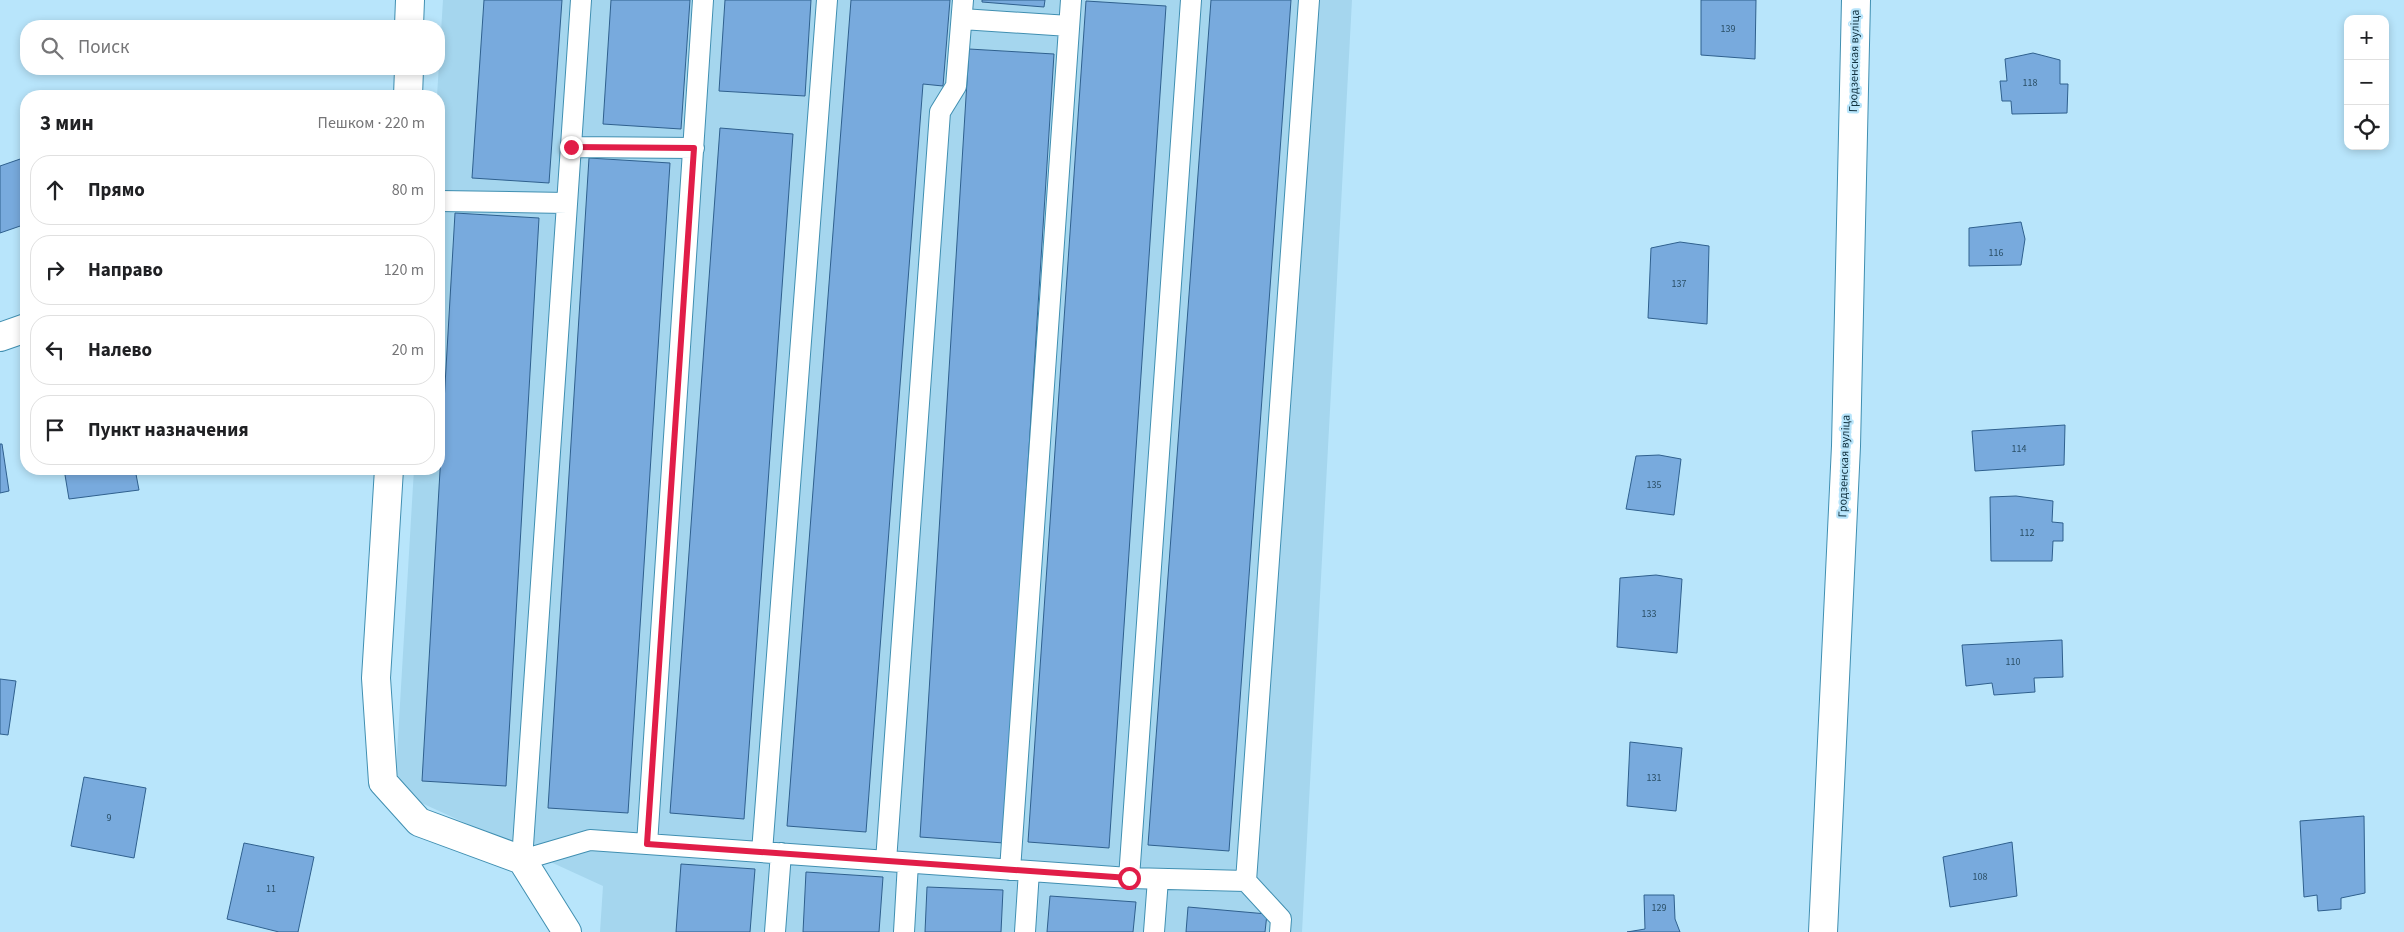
<!DOCTYPE html>
<html lang="ru">
<head>
<meta charset="utf-8">
<style>
	body { margin:0; font-family:"Source Sans 3",sans-serif; background:#f2f2f2; color:#202124 }
	.controls { position:absolute; right:15px; top:15px; display:grid; overflow:hidden; border-radius:10px; box-shadow:0 2px 8px #0003 }
	.controls button { width:45px; height:45px; display:grid; place-items:center; padding:0; border:0; border-bottom:1px solid #e0e0e0; background:#fff; color:#202124; font:25px sans-serif }
	.stop { position:absolute; width:15px; height:15px; margin:-11px; border:4px solid #e11d48; border-radius:50%; background:#fff }
	.stop.end { background:#e11d48; border-color:#fff; box-shadow:0 1px 5px #0008 }
	.list { margin:0; padding:0; list-style:none }
	h2 { display:flex; justify-content:space-between; align-items:center; height:65px; margin:0; padding:0 20px; font-size:21px }
	h2 small { font-size:16px; font-weight:400; color:#757577 }
	.list li { display:grid; grid-template-columns:32px 1fr auto; gap:15px; align-items:center; box-sizing:border-box; height:70px; margin:0 10px 10px; padding:0 10px; border:1px solid #e0e0e0; border-radius:20px }
	.list b { display:block; font-size:19px; white-space:nowrap }
	.list em { font-size:16px; font-style:normal; color:#757577 }
	.icon { flex:none; width:28px; height:28px; fill:none; stroke:currentColor; stroke-width:2; stroke-linecap:round; stroke-linejoin:round }
	.map { position:relative; flex:none; width:2404px; height:932px; overflow:hidden }
	.search { position:absolute; background:#fff; box-shadow:0 2px 8px #0003; left:20px; top:20px; width:425px; height:55px; display:flex; align-items:center; gap:12px; box-sizing:border-box; padding:0 18px; border-radius:20px; color:#757577; font-size:19px }
	.panel { position:absolute; background:#fff; box-shadow:0 2px 8px #0003; left:20px; top:90px; width:425px; height:385px; border-radius:20px }
	.map>svg:first-child { display:block }
	.built { fill:#a5d6ee }
	.building { fill:#78aadd; stroke:#2f608e }
	.lines { fill:none; stroke-linecap:round; stroke-linejoin:round }
	.service-casing { stroke:#408fb1; stroke-width:22 }
	.minor-casing { stroke:#408fb1; stroke-width:30 }
	.tertiary-casing { stroke:#408fb1; stroke-width:30 }
	.service { stroke:#fff; stroke-width:20 }
	.minor { stroke:#fff; stroke-width:28 }
	.tertiary { stroke:#fff; stroke-width:28 }
	.route { stroke:#e11d48; stroke-width:6 }
	.labels { text-anchor:middle; stroke-width:4.5; stroke-linejoin:round; paint-order:stroke }
	.number-label { font-size:10px; fill:#2a4f66 }
	.street-label { font-size:12px; fill:#10313f; stroke:#b8e5fb }
</style>
</head>
<body>
<div class="map">
<svg width="2404" height="932" viewBox="0 0 2404 932">
	<rect width="100%" height="100%" fill="#b8e5fb"/>
	<path class="built" d="M443 0H1352L1302 932H600L603 886 404 795 396 771 414 469H439V96H437Z"/>
	<path class="building" d="M484 0H562L549 183 472 178Z
		M611 0H690L681 129 603 124Z
		M725 0H811L805 96 719 91Z
		M851 0H950L943 86 923 84 866 832 787 826Z
		M982 0H1045L1044 7 982 2Z
		M1211 0H1291L1229 851 1148 845Z
		M1701 0H1756L1755 59 1701 55Z
		M1086 1 1166 6 1109 848 1028 842Z
		M969 49 1054 54 1004 843 920 837Z
		M2033 53 2060 60V84H2068L2067 113 2012 114 2011 101H2002L2000 81H2007L2005 59Z
		M720 128 793 134 744 819 670 813Z
		M26 157V224L0 233V166Z
		M589 158 670 163 628 813 548 808Z
		M455 213 539 218 506 786 422 781Z
		M2021 222 2025 239 2021 265 1969 266V228Z
		M1680 242 1709 246 1707 324 1648 318 1651 248Z
		M2065 425 2064 465 1975 471 1972 431Z
		M0 444H2L9 491 0 493Z
		M1659 455 1681 459 1674 515 1626 509 1636 456Z
		M64 469H135L139 490 69 499Z
		M2016 496 2053 501 2052 522 2063 523V541H2053L2052 561H1991L1990 497Z
		M1656 575 1682 579 1677 653 1617 647 1620 578Z
		M2062 640 2063 677 2034 678 2035 692 1994 695 1992 683 1966 686 1962 645Z
		M0 679 16 681 8 735 0 734Z
		M1630 742 1682 748 1676 811 1627 806Z
		M84 777 146 788 134 858 71 846Z
		M2364 816 2365 893 2341 898V909L2318 911 2317 895 2304 897 2300 821Z
		M2012 842 2017 896 1950 907 1943 857Z
		M244 843 314 857 298 932H279L227 919Z
		M681 864 755 869 750 932H676Z
		M806 872 883 877 879 932H803Z
		M927 887 1003 890 1001 932H925Z
		M1644 895H1674L1675 919 1680 932H1627L1645 929Z
		M1050 896 1136 902 1133 932H1047Z
		M1188 907 1267 914 1265 932H1186Z"/>
	<g class="lines">
		<g class="service-casing">
			<path id="service" d="M581 0 522 860 590 840 1129 878 1246 881 1309 0
				M962 19 1069 26
				M571 147 694 148
				M439 201 567 203
				M647 844 703 0
				M762 852 827 0
				M886 861 940 112 956 86 963 0
				M1010 870 1071 0
				M1129 878 1191 0
				M1246 881 1281 919 1280 932
				M775 932 781 853
				M904 932 908 863
				M1025 932 1029 871
				M1154 932 1158 879"/>
		</g>
		<g class="minor-casing">
			<path id="minor" d="M409 26 410 0
				M408 96 409 69
				M0 337 26 328
				M389 469 376 678 383 782 419 822 522 860 567 932"/>
		</g>
		<g class="tertiary-casing">
			<path id="tertiary" d="M1823 932 1846 446 1856 0"/>
		</g>
		<use href="#service" class="service"/>
		<use href="#minor" class="minor"/>
		<use href="#tertiary" class="tertiary"/>
	</g>
	<g class="lines">
		<path class="route" d="M571 147 694 148 647 844 1129 878"/>
	</g>
	<g class="labels">
		<g class="number-label">
			<text x="1728" y="32">139</text>
			<text x="2030" y="86">118</text>
			<text x="1996" y="256">116</text>
			<text x="1679" y="287">137</text>
			<text x="2019" y="452">114</text>
			<text x="1654" y="488">135</text>
			<text x="2027" y="536">112</text>
			<text x="1649" y="617">133</text>
			<text x="2013" y="665">110</text>
			<text x="1654" y="781">131</text>
			<text x="109" y="821">9</text>
			<text x="1980" y="880">108</text>
			<text x="271" y="892">11</text>
			<text x="1659" y="911">129</text>
		</g>
		<g class="street-label">
			<text transform="translate(1854 61) rotate(-89)" y="4">Гродзенская вуліца</text>
			<text transform="translate(1844 466) rotate(-88)" y="4">Гродзенская вуліца</text>
		</g>
	</g>
</svg>
<div class="controls">
<button>+</button>
<button>−</button>
<button><svg class="icon" aria-label="locate" viewBox="0 0 24 24"><circle cx="12" cy="12" r="6"/><path d="M12 2v4M12 18v4M2 12h4M18 12h4"/></svg></button>
</div>
<div class="stop" style="left:1129px;top:878px"></div>
<div class="stop end" style="left:571px;top:147px"></div>
<div class="search"><svg class="icon" aria-label="search" viewBox="0 0 24 24"><circle cx="10" cy="10" r="6"/><path d="M15 15l6 6"/></svg>Поиск</div>
<section class="panel">
<h2>3 мин<small>Пешком · 220 m</small></h2>
<ul class="list">
<li><svg class="icon" aria-label="ahead" viewBox="0 0 24 24"><path d="M12 20V5M6 11l6-6 6 6"/></svg><div><b>Прямо</b></div><em>80 m</em></li>
<li><svg class="icon" aria-label="right" viewBox="0 0 24 24"><path d="M7 20v-9h11M14 6l5 5-5 5"/></svg><div><b>Направо</b></div><em>120 m</em></li>
<li><svg class="icon" aria-label="left" viewBox="0 0 24 24"><path d="M17 20v-9H6M10 6l-5 5 5 5"/></svg><div><b>Налево</b></div><em>20 m</em></li>
<li><svg class="icon" aria-label="arrive" viewBox="0 0 24 24"><path d="M6 21V4h12l-3 4 3 4H6"/></svg><div><b>Пункт назначения</b></div></li>
</ul>
</section>
</div>
</body>
</html>
